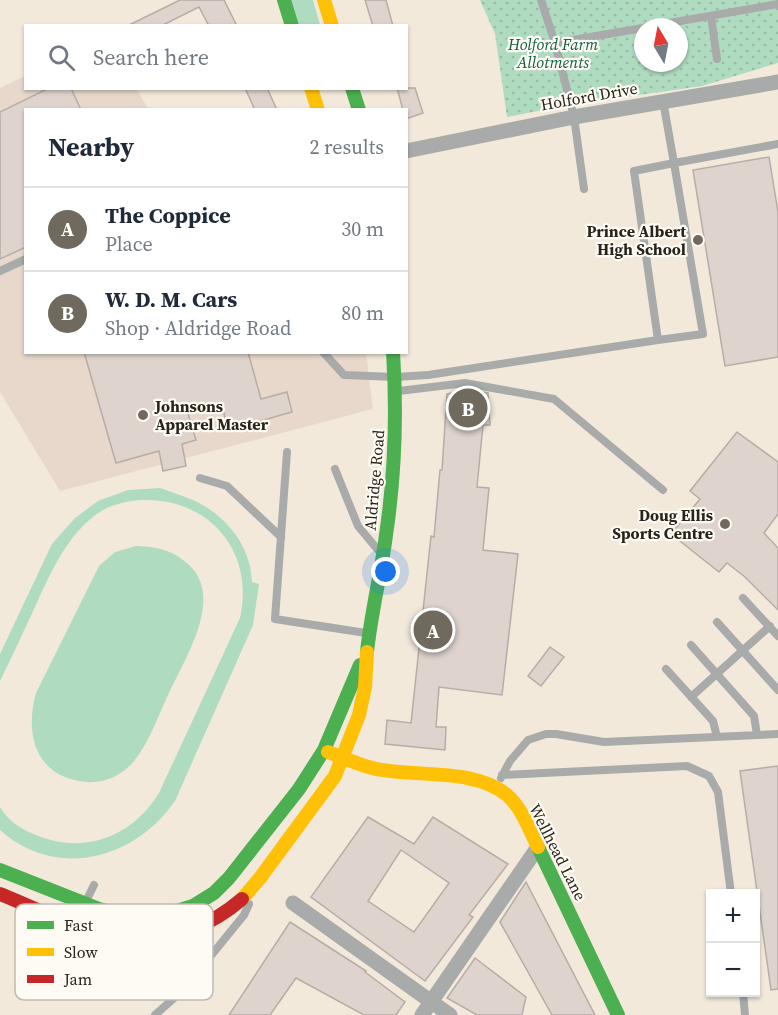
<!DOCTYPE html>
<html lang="en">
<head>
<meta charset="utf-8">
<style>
	body { margin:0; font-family:"Source Serif 4",serif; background:#f6f6f7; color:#1f2937 }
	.controls { position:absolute; right:18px; bottom:18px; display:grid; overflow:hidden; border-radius:0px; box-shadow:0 2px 4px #0004 }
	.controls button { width:54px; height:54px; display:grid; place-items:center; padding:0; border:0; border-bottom:2px solid #e0e1e3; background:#fff; color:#1f2937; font:30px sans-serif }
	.compass { position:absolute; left:634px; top:18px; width:54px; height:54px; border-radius:50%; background:#fff; box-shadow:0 2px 4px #0004; rotate:350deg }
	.you { position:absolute; left:386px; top:572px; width:21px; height:21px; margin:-15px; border:4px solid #fff; border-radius:50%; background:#1a73e8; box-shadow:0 0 0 9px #1a73e833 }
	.badge { display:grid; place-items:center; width:39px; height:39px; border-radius:50%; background:#6f695e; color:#fff; font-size:20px; font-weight:700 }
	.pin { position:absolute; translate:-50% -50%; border:3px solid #fff; box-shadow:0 2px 6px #0006 }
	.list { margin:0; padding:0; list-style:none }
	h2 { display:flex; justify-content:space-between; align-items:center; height:78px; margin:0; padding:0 24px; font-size:26px }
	h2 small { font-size:20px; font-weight:400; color:#747a83 }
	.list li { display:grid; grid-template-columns:39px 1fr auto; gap:18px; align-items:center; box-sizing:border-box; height:84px; padding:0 24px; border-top:2px solid #e0e1e3 }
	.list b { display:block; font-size:22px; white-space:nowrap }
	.list p { margin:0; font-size:20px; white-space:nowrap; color:#747a83 }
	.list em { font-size:20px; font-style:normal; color:#747a83 }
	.icon { flex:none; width:33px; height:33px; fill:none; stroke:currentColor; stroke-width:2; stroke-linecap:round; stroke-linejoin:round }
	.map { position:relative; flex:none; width:778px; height:1015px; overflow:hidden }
	.search { position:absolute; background:#fff; box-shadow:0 2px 4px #0004; left:24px; top:24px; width:384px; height:66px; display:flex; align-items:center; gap:15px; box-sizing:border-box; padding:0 21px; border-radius:0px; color:#747a83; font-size:22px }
	.panel { position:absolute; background:#fff; box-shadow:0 2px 4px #0004; left:24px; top:108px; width:384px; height:246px; border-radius:0px }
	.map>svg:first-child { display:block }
	.commercial { fill:#e7d8cb }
	.grass { fill:#afdbc0 }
	.garden { fill:url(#garden-dots); fill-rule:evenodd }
	.building { fill:#ded3cd; stroke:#b7ada6; stroke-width:1.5; fill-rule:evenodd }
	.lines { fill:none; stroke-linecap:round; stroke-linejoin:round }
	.lane { stroke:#a8abaa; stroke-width:8 }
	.street { stroke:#a8abaa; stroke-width:15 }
	.fast { stroke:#4caf50; stroke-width:14 }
	.slow { stroke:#ffc107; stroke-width:14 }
	.jam { stroke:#c62828; stroke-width:14 }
	.poi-dot { fill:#6f695e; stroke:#fefbf5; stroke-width:2 }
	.labels { text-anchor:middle; stroke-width:4.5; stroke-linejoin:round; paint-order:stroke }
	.park-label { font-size:16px; font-style:italic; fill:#0d5f44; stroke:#fefbf5 }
	.street-label { font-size:16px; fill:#29241a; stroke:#fefbf5 }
	.poi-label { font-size:16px; font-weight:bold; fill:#29241a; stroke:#fefbf5; text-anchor:end }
	.key { fill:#fefbf5; stroke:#bebab3; stroke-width:1.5 }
	.key-label { font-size:16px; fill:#29241a }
</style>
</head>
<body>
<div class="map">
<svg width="778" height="1015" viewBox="0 0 778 1015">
	<defs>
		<pattern id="garden-dots" width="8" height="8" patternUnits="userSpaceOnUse" patternTransform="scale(1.5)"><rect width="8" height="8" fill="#afdbc0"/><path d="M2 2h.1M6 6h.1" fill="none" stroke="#97bca4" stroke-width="1.8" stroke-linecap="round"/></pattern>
	</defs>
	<rect width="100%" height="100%" fill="#f2e9db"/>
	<path class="commercial" d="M25 76 26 88 137 89 148 109 26 110V352L366 353 373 409 60 491 0 392V88Z"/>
	<path class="grass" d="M291 0H313L320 25H299Z
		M160 488C171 492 184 496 195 501 227 516 251 547 252 582L259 584 253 625 175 801C134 860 56 880 0 830V807C8 821 21 829 36 835 84 855 132 837 159 793L240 618C255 551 209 497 140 500 125 501 106 506 94 516 65 539 50 574 35 607 23 632 12 657 0 681V654L52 544 75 518 98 501 128 490Z
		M136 546C158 547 173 550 189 565 225 598 184 660 168 695 157 718 144 758 122 772 110 781 93 784 79 781 34 773 25 732 36 693L99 566 115 552Z"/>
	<path class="garden" d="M480 0H778V63L702 86 570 105 507 117 495 34ZM643 27H679V63H643Z"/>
	<path class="building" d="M180 0H224L237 26H209L199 7 161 26H127Z
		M365 0H386L393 26H373Z
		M49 88H71L81 110H26V247L0 259V112Z
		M245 88H267L277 110H255Z
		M397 88H415L423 113 406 119V110H403Z
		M769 157 778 212V357L725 366 693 170Z
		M84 352H248L261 399 287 392 292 412 228 430 222 405 188 414 196 440 182 444 186 466 163 471 159 451 116 463Z
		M471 390 488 393 490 425H483L477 487 489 488 483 550 518 554 502 695 439 687 436 727H446L445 750 385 744 387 720 411 723 431 536 434 537 440 470H442L447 394Z
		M737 432 778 462V514L764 533 778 548V610L745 577 727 563 719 572 671 534 700 499 690 491Z
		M550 647 564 657 541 686 528 676Z
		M778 766V989L771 990 740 771Z
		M368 817 414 844 433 817 508 864 469 915 473 917 425 981 311 897ZM401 850 449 883 414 932 368 901Z
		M526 882 595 1015H552L500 922Z
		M290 922 366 971 365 972 405 1002 396 1015H364L296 978 270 1015H229Z
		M475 958 526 997 522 1015H477L447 998Z"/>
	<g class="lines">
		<path class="lane" d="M541 0 555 43 574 117 584 189
			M711 16 717 59
			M646 27 778 4
			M555 43 643 28
			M663 101 674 163 778 144
			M0 271 26 259
			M323 352 344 375 395 377 428 375 658 340 634 171 674 163 703 334 658 340
			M399 391 465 383 554 399 663 490
			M287 452 275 619 366 633
			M335 469 358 526 378 550
			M200 478 227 486 281 537
			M743 598 778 636
			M717 622 778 690
			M691 645 754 716 757 735
			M666 669 713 721 717 737
			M691 697 770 626
			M502 775 687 766 709 776 718 792 731 894
			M501 778 510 761 528 740 546 734H556L604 742 778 734
			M86 901 94 885
			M163 941 173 971V997
			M743 992 745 1015
			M155 1015 183 990 244 915 249 904"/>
		<path class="street" d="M406 151 574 117 778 82
			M293 903 450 1015
			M422 1015 538 847"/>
		<path class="fast" d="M284 0 292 26
			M352 88 359 110
			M367 652C371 613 381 574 386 535 395 474 397 413 393 352
			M538 847 618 1015
			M0 870 99 909 132 916H160L193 906 214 893 229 878 299 789 324 750 360 665"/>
		<path class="slow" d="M324 0 332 26
			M311 88 318 110
			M328 752C342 757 357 764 372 768 412 778 474 767 507 795 522 808 529 829 538 847
			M242 899 260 878 335 776 359 715 365 687 367 652"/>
		<path class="jam" d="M0 894C26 904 51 917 77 927 138 949 193 941 242 899"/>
	</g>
	<g class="poi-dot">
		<circle cx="698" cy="240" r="6"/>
		<circle cx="143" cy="415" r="6"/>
		<circle cx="725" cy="524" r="6"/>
	</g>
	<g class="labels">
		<g class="park-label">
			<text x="553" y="50">Holford Farm<tspan x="553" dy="18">Allotments</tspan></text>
		</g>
		<g class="street-label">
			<text transform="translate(589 96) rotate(-10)" y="6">Holford Drive</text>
			<text transform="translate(374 480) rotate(-85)" y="6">Aldridge Road</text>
			<text transform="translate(558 852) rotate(63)" y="6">Wellhead Lane</text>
		</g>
		<g class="poi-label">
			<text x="686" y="237">Prince Albert<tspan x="686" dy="18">High School</tspan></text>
			<text x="155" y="412" text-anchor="start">Johnsons<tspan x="155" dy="18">Apparel Master</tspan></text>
			<text x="713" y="521">Doug Ellis<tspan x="713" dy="18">Sports Centre</tspan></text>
		</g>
	</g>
	<rect x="15" y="904" width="198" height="96" rx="9" class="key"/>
	<rect x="27" y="921" width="27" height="8" fill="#4caf50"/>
	<rect x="27" y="948" width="27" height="8" fill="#ffc107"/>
	<rect x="27" y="975" width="27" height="8" fill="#c62828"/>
	<g class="key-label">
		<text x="64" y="931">Fast</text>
		<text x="64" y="958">Slow</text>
		<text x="64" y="985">Jam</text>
	</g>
</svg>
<div class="controls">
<button>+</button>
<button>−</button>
</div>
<svg class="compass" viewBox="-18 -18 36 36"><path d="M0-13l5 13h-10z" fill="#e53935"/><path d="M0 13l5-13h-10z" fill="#747a83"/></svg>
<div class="you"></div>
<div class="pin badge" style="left:433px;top:630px">A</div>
<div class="pin badge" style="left:468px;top:408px">B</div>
<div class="search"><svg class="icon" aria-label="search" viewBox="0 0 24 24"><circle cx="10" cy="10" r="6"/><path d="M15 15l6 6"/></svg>Search here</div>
<section class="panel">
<h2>Nearby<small>2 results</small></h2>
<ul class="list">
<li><span class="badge">A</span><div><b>The Coppice</b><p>Place</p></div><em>30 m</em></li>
<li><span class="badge">B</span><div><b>W. D. M. Cars</b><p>Shop · Aldridge Road</p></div><em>80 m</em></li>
</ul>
</section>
</div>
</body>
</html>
